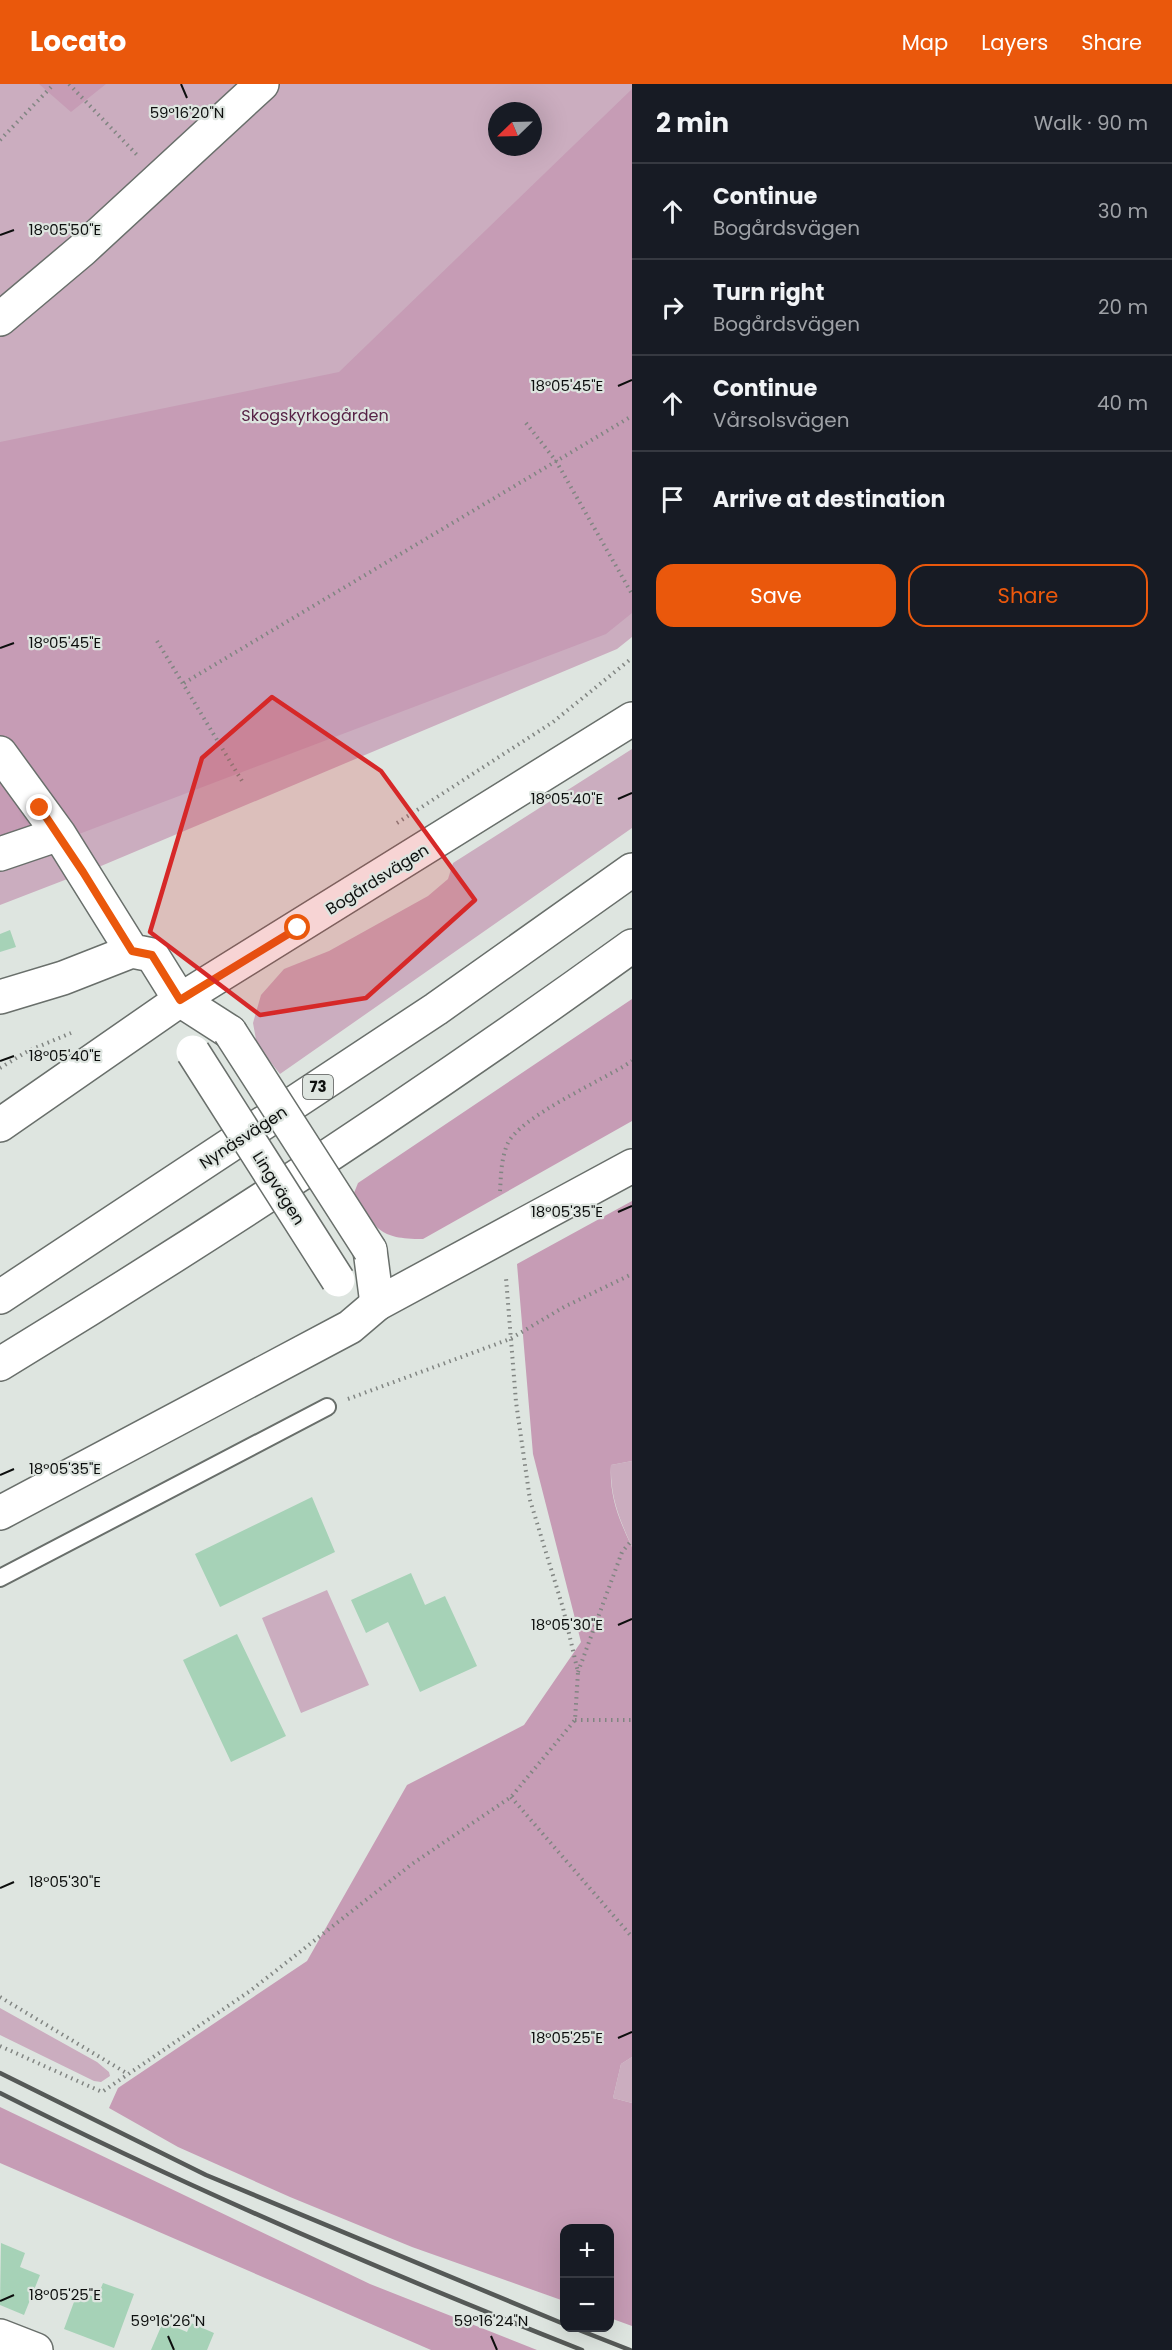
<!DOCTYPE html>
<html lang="en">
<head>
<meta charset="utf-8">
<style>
	body { margin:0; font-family:Poppins,sans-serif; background:#20242c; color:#f1f3f6 }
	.controls { position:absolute; right:18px; bottom:18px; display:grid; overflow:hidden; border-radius:12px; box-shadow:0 6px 24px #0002 }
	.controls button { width:54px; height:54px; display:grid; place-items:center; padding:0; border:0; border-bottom:2px solid #363941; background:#171b24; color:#f1f3f6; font:30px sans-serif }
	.compass { position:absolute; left:488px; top:18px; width:54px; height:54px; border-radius:50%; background:#171b24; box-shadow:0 6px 24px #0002; rotate:247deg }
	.stop { position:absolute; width:18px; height:18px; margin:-14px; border:4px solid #ea580c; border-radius:50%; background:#fff }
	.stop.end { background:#ea580c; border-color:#fff; box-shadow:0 2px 6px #0008 }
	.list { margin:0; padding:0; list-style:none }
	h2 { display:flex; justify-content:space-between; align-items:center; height:78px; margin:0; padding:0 24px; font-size:26px }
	h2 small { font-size:20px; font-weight:400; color:#9ea1a6 }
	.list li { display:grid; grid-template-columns:39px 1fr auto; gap:18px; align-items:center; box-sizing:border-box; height:96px; padding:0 24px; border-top:2px solid #363941 }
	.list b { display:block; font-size:22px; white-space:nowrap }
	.list p { margin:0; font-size:20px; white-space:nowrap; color:#9ea1a6 }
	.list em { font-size:20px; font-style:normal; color:#9ea1a6 }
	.actions { display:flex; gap:12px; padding:18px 24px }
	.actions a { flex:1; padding:14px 0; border:2px solid #ea580c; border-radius:18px; text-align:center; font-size:21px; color:#ea580c }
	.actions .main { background:#ea580c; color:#fff }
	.icon { flex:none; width:33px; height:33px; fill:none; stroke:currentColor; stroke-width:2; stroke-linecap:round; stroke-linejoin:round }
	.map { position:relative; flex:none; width:632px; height:2266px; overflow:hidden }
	header { display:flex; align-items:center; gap:36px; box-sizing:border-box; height:84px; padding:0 30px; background:#ea580c; color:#fff }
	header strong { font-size:28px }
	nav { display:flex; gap:33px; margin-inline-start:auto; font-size:21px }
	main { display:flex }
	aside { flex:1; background:#171b24 }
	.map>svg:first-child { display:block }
	.green { fill:#cbadbf; fill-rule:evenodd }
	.forest { fill:#c69cb5 }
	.building { fill:#a6d2b7 }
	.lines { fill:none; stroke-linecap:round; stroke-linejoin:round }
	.lane-casing { stroke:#696f6b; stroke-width:20 }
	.street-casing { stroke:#696f6b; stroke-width:36 }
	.secondary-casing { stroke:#696f6b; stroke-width:36 }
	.highway-casing { stroke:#696f6b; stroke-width:36 }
	.path { stroke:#818582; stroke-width:4; stroke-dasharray:1.5 4.5; stroke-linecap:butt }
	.lane { stroke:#fff; stroke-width:16 }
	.street { stroke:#fff; stroke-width:33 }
	.secondary { stroke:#fff; stroke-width:33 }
	.highway { stroke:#fff; stroke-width:33 }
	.rail { stroke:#555957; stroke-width:4.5 }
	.secondary-bridge-casing { stroke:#696f6b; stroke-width:36; stroke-linecap:butt }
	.secondary-bridge { stroke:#fff; stroke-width:33 }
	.route { stroke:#ea580c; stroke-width:8 }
	.marked { fill:#d62828; fill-opacity:0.2; stroke:#d62828; stroke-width:4.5; stroke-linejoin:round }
	.ticks { fill:none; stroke:#0d0f0e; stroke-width:2 }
	.labels { text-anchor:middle; stroke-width:4.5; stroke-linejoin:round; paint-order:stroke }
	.shield { fill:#dee5e0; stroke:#4c4f4d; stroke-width:1.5 }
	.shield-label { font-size:15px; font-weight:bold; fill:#0d0f0e }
	.park-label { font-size:16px; fill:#572346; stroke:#dee5e0 }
	.street-label { font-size:16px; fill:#0d0f0e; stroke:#dee5e0 }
	.ticks-label { font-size:15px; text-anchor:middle; fill:#0d0f0e; stroke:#dee5e0; stroke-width:4.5; stroke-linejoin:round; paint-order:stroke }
</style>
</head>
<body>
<header>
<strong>Locato</strong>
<nav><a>Map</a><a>Layers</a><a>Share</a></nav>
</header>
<main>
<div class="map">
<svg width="632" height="2266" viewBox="0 0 632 2266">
	<rect width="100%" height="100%" fill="#dee5e0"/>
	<path class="green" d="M0 0H632V553L617 565 101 782 0 821ZM497 27H533V63H497Z
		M632 665V744L280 990 257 961 253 939 261 911 284 885 329 867 428 812 448 795 453 779Z
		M632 1377V1463C619 1434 610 1413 611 1381Z
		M327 1506 369 1601 301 1629 262 1534Z
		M0 1924 97 1978 109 1988 110 1992 101 1998 94 1997 0 1951Z
		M632 1973V2019L613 2014 621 1980Z"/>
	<path class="forest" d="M39 0H106L71 28Z
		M632 5V529L606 550 0 780V358L339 288Z
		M632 915V1037L423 1155C378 1155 376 1145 354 1109L358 1099Z
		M632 1117V1377L611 1381C609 1412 619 1436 632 1463V1973L621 1980 613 2014 632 2019V2242L610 2234V2144H564V2217L412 2163 290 2113 178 2063 109 2024 118 2004 307 1877 407 1701 524 1641 581 1558 533 1370 517 1180Z
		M0 2023 370 2200 537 2266H431L0 2079Z"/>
	<path class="building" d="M10 846 16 863 0 868V850Z
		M312 1413 335 1468 220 1523 195 1470Z
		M411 1489 425 1521 445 1512 477 1582 420 1608 388 1538 366 1549 351 1516Z
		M237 1550 286 1652 231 1678 183 1576Z
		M1 2159 25 2169 20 2183 40 2191 24 2231 0 2221Z
		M103 2199 134 2210 114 2264 64 2245 78 2207 97 2214Z
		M163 2238 187 2248 191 2239 214 2249 207 2266H151Z"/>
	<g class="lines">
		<g class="lane-casing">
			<path id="lane" d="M0 1494 327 1323"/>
		</g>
		<g class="street-casing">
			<path id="street" d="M0 235 82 166 262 0
				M0 669 59 750 132 867
				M0 770 59 750
				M0 913 63 894 132 867 152 871 180 916
				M0 2252 36 2266"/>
		</g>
		<g class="secondary-casing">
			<path id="secondary" d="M180 916 632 635
				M180 916 230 948
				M370 1166 377 1220
				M377 1220 632 1082"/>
		</g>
		<g class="highway-casing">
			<path id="highway" d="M0 1041 180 916
				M0 1213 436 925 632 786
				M0 1280C215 1149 427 1010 632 862
				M0 1429 350 1243 377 1220"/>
		</g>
		<path class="path" d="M69 0 138 72
			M0 56 54 0
			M526 339 556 377 632 510
			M157 557 242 697
			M184 599 632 332
			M397 739 553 638 632 574
			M0 984 28 967 71 949
			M500 1107C501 1092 501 1076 507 1061 518 1033 604 996 632 977
			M348 1315 510 1255 564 1223 632 1190
			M578 1588 622 1468 632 1456
			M575 1636H632
			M511 1713 632 1853
			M0 1913 128 1990
			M0 1962 102 2008 250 1907 412 1780 511 1713 575 1636 578 1588 563 1524 530 1416 516 1318 506 1194"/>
		<use href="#lane" class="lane"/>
		<use href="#street" class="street"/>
		<use href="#secondary" class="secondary"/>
		<use href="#highway" class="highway"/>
		<path class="rail" d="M0 1989 206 2091 564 2240
			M0 2009C190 2105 384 2188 582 2266
			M574 2244 630 2266"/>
		<g class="secondary-bridge-casing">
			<path id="secondary-bridge" d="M230 948 370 1166
				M193 968 338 1196"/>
		</g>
		<use href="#secondary-bridge" class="secondary-bridge"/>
	</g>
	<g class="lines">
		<path class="route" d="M40 724 83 788 132 867 152 871 180 916 298 844"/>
	</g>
	<path class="marked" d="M272 613 381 687 475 816 366 914 260 931 150 848 202 674Z"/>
	<path class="ticks" d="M181 0 187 14M0 151 14 146M618 302 632 296M0 564 14 559M618 715 632 709M0 977 14 972M618 1128 632 1122M0 1391 14 1385M618 1541 632 1535M0 1804 14 1798M618 1954 632 1948M0 2217 14 2211M168 2252 174 2266M491 2252 497 2266"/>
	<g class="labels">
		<rect class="shield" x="303" y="991" width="30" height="24" rx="4.5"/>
		<g class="shield-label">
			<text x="318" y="1008">73</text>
		</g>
		<g class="park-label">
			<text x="315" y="337">Skogskyrkogården</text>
		</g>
		<g class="street-label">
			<text transform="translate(377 795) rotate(-32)" y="6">Bogårdsvägen</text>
			<text transform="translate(243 1053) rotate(-33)" y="6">Nynäsvägen</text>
			<text transform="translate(279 1104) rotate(58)" y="6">Lingvägen</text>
		</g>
	</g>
	<g class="ticks-label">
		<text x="187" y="34">59°16'20"N</text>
		<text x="65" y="151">18°05'50"E</text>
		<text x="567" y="307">18°05'45"E</text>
		<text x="65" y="564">18°05'45"E</text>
		<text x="567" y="720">18°05'40"E</text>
		<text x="65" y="977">18°05'40"E</text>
		<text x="567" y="1133">18°05'35"E</text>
		<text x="65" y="1390">18°05'35"E</text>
		<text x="567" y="1546">18°05'30"E</text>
		<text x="65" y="1803">18°05'30"E</text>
		<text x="567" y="1959">18°05'25"E</text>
		<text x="65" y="2216">18°05'25"E</text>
		<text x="168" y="2242">59°16'26"N</text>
		<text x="491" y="2242">59°16'24"N</text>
	</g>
</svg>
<div class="controls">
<button>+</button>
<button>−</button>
</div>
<svg class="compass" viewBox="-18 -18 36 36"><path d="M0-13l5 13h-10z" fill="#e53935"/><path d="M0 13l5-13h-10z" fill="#9ea1a6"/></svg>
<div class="stop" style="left:298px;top:844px"></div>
<div class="stop end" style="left:40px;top:724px"></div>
</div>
<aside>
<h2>2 min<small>Walk · 90 m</small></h2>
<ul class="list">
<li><svg class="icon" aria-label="ahead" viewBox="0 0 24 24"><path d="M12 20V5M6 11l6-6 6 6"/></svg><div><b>Continue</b><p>Bogårdsvägen</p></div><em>30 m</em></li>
<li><svg class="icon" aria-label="right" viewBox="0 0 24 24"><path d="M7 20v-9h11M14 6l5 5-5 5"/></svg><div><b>Turn right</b><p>Bogårdsvägen</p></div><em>20 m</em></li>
<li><svg class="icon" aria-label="ahead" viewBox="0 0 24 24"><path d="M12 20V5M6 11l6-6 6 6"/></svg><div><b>Continue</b><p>Vårsolsvägen</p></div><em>40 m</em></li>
<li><svg class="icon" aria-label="arrive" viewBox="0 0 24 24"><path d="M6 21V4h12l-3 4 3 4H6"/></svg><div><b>Arrive at destination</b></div></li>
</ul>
<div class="actions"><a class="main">Save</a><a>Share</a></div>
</aside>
</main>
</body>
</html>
